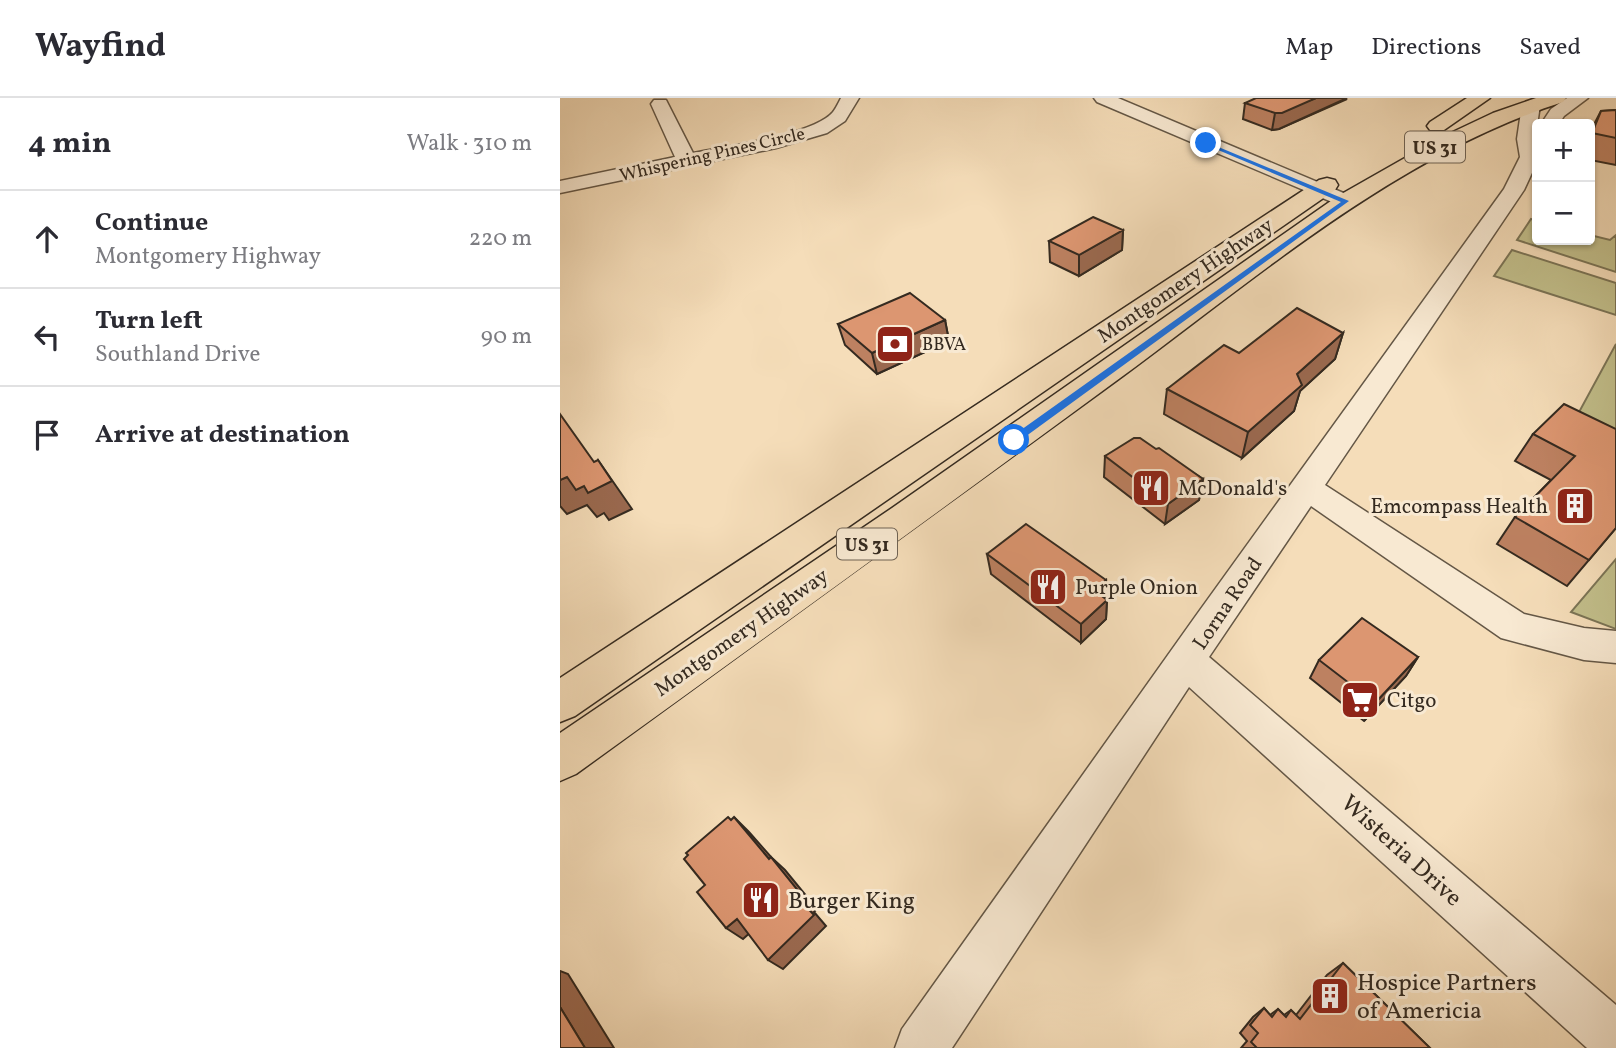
<!DOCTYPE html>
<html lang="en">
<head>
<meta charset="utf-8">
<style>
	body { margin:0; font-family:Vollkorn,serif; background:#f2f2f3; color:#2b2b33 }
	.controls { position:absolute; right:21px; top:21px; display:grid; overflow:hidden; border-radius:7px; box-shadow:0 2px 5px #0004 }
	.controls button { width:63px; height:63px; display:grid; place-items:center; padding:0; border:0; border-bottom:2px solid #e1e1e2; background:#fff; color:#2b2b33; font:35px sans-serif }
	.stop { position:absolute; width:21px; height:21px; margin:-16px; border:5px solid #1a73e8; border-radius:50%; background:#fff }
	.stop.end { background:#1a73e8; border-color:#fff; box-shadow:0 2px 7px #0008 }
	.list { margin:0; padding:0; list-style:none }
	h2 { display:flex; justify-content:space-between; align-items:center; height:91px; margin:0; padding:0 28px; font-size:30px }
	h2 small { font-size:23px; font-weight:400; color:#7c7c81 }
	.list li { display:grid; grid-template-columns:46px 1fr auto; gap:21px; align-items:center; box-sizing:border-box; height:98px; padding:0 28px; border-top:2px solid #e1e1e2 }
	.list b { display:block; font-size:26px; white-space:nowrap }
	.list p { margin:0; font-size:23px; white-space:nowrap; color:#7c7c81 }
	.list em { font-size:23px; font-style:normal; color:#7c7c81 }
	.icon { flex:none; width:38px; height:38px; fill:none; stroke:currentColor; stroke-width:2; stroke-linecap:round; stroke-linejoin:round }
	.map { position:relative; flex:none; width:1056px; height:950px; overflow:hidden }
	header { display:flex; align-items:center; gap:42px; box-sizing:border-box; height:98px; padding:0 35px; background:#fff; border-bottom:2px solid #e1e1e2 }
	header strong { font-size:33px }
	nav { display:flex; gap:38px; margin-inline-start:auto; font-size:24px }
	main { display:flex }
	aside { flex:1; background:#fff }
	.map>svg:first-child { display:block }
	.green { fill:#c2bf8b; stroke:#7b7456; stroke-width:2 }
	.lines { fill:none; stroke-linecap:round; stroke-linejoin:round }
	.minor-casing { stroke:#645746; stroke-width:3 }
	.major-casing { stroke:#342a20; stroke-width:3 }
	.highway-casing { stroke:#342a20; stroke-width:3 }
	.minor { fill:#f8e9d2; fill-rule:evenodd }
	.major { fill:#f5ddb9; fill-rule:evenodd }
	.highway { fill:#f5ddb9; fill-rule:evenodd }
	.wall { fill:#bd8161; stroke:#342a20; stroke-width:2 }
	.shaded-wall { fill:#9a694f; stroke:#342a20; stroke-width:2 }
	.building { fill:#dc9671; stroke:#342a20; stroke-width:2 }
	.route { fill:#1a73e8 }
	.labels { text-anchor:middle; stroke-width:6; stroke-linejoin:round; paint-order:stroke }
	.far-street-label { font-size:18px; fill:#342a20; stroke:#f8e9d2 }
	.far-poi-label { font-size:18px; fill:#342a20; stroke:#f8e9d2; text-anchor:start }
	.shield { fill:#f8e9d2; stroke:#6f6355; stroke-width:2 }
	.shield-label { font-size:19px; font-weight:bold; fill:#342a20 }
	.street-label { font-size:21px; fill:#342a20; stroke:#f8e9d2 }
	.poi-label { font-size:21px; fill:#342a20; stroke:#f8e9d2; text-anchor:start }
	.near-street-label { font-size:24px; fill:#342a20; stroke:#f8e9d2 }
	.near-poi-label { font-size:24px; fill:#342a20; stroke:#f8e9d2; text-anchor:start }
</style>
</head>
<body>
<header>
<strong>Wayfind</strong>
<nav><a>Map</a><a>Directions</a><a>Saved</a></nav>
</header>
<main>
<aside>
<h2>4 min<small>Walk · 310 m</small></h2>
<ul class="list">
<li><svg class="icon" aria-label="ahead" viewBox="0 0 24 24"><path d="M12 20V5M6 11l6-6 6 6"/></svg><div><b>Continue</b><p>Montgomery Highway</p></div><em>220 m</em></li>
<li><svg class="icon" aria-label="left" viewBox="0 0 24 24"><path d="M17 20v-9H6M10 6l-5 5 5 5"/></svg><div><b>Turn left</b><p>Southland Drive</p></div><em>90 m</em></li>
<li><svg class="icon" aria-label="arrive" viewBox="0 0 24 24"><path d="M6 21V4h12l-3 4 3 4H6"/></svg><div><b>Arrive at destination</b></div></li>
</ul>
</aside>
<div class="map">
<svg width="1056" height="950" viewBox="0 0 1056 950">
	<rect width="100%" height="100%" fill="#f5ddb9"/>
	<filter id="stains"><feTurbulence type="fractalNoise" baseFrequency=".00286" numOctaves="4"/><feColorMatrix values="0 0 0 0 .2 0 0 0 0 .09 0 0 0 0 .02 0 0 0 .5 -.17"/></filter>
	<radialGradient id="worn" r=".72"><stop offset=".6" stop-color="#630" stop-opacity="0"/><stop offset="1" stop-color="#630" stop-opacity=".3"/></radialGradient>
	<path class="green" d="M971 121 977 123V142H1030V137L1050 142 1056 137V174L957 142Z
		M952 152 1056 185V217L934 178Z
		M1056 246V349L1012 327Z
		M1056 461V531L1011 514Z"/>
	<g class="lines">
		<g class="minor-casing">
			<path id="minor" d="M281 0H299L285 23 267 35 216 50 0 95V83L115 59 91 6 94 2H106L133 55C164 49 254 37 273 14 276 10 279 4 281 0Z
				M534 0H558L793 99 797 103 793 107H779L537 4Z
				M1007 0H1028L1004 18 999 26H981L991 11Z
				M971 2 980 7 975 41 977 64 964 92 765 387 964 516 1024 530 1056 533V565L1024 562 941 540 751 408 649 559 1056 907V950H1027L629 589 392 950H335L342 931 635 519 944 91 960 59 957 41 962 7Z"/>
		</g>
		<g class="major-casing">
			<path id="major" d="M976 0H1006L1003 4C837 57 695 181 556 283 377 415 197 546 16 676L0 683V635L332 410 778 98 880 40 933 15Z
				M767 80 775 82 778 87 775 92 15 618 0 624V580L759 82Z"/>
		</g>
		<g class="highway-casing">
			<path id="highway" d="M907 0H930L884 32H870L867 28 870 24Z"/>
		</g>
		<use href="#minor" class="minor"/>
		<use href="#major" class="major"/>
		<use href="#highway" class="highway"/>
	</g>
	<path class="wall" d="M787 1 719 31 712 32 683 21 685 5Z
		M1056 12V67L1030 62V34L1041 13Z
		M563 132 562 152 519 178 490 164 489 143Z
		M385 222 389 243 317 276 285 247 278 226Z
		M783 235 775 261 740 293 734 313 682 360 604 316 607 291 679 255Z
		M1056 331V430L1007 488 937 446 955 419 991 382 955 363 973 336Z
		M596 351 643 381 639 402 605 426 544 379 545 358Z
		M427 456 545 501 547 502 546 521 521 545 431 476Z
		M858 559 846 578 804 623 750 580 759 562Z
		M783 865 870 950H681L687 943 680 935 693 919 704 910 710 917 718 911 724 917 731 912 736 917 767 877Z"/>
	<path class="shaded-wall" d="M756 0H787L719 31 712 32 715 15Z
		M563 132 562 152 519 178V157Z
		M385 222 389 243 317 276 312 255Z
		M783 235 775 261 740 293 734 313 682 360 688 334 737 276Z
		M38 362 72 411 49 422 44 415 37 419 27 407 7 416 0 408V382L7 379 24 388Z
		M643 381 639 402 605 426 608 406Z
		M546 482 545 502 534 492Z
		M547 502 546 521 521 545V526Z
		M858 559 846 578 804 623 815 605Z
		M174 719 189 734 211 759 225 772 257 811 254 814 266 828 223 871 208 862 241 803 209 761Z
		M177 821 193 832 183 841 166 830Z
		M0 873 8 876 54 950H25L0 909Z"/>
	<path class="building" d="M696 0H756L722 15H715L685 5Z
		M1056 12V40L1032 35 1041 13Z
		M533 119 563 132 519 157 489 143Z
		M350 195 385 222 312 255 278 226Z
		M737 210 783 235 737 276 742 287 688 334 607 291 664 247 679 255Z
		M1004 306 1056 331V430L1029 462 955 419 1015 358 973 336Z
		M0 316 34 364 38 362 52 383 28 395 24 388 16 392 7 379 0 382Z
		M574 340H580L596 351 599 350 643 381 608 406 545 358Z
		M466 426 546 482 534 492 547 502 521 526 427 456Z
		M802 520 858 559 815 605 759 562Z
		M168 719 171 722 174 719 209 761 211 759 244 800 241 803 254 817 208 862 177 821 166 830 137 794 145 787 124 761 128 757 126 755Z
		M783 865 870 950H697L691 944 698 935 690 927 704 910 712 919 718 911 726 919 731 912 740 921Z
		M0 909 25 950H0Z"/>
	<path class="route" d="M644 43 789 103 458 344H451V339L781 104 644 46Z"/>
	<defs>
		<g id="bank-square" transform="scale(2.0125)"><rect x="-9" y="-9" width="18" height="18" rx="4" fill="#8f2418" stroke="#f8e9d2"/><path d="M-6-4H6V4H-6ZM0-2.3a2.3 2.3 0 1 0 0 4.6a2.3 2.3 0 1 0 0-4.6Z" fill="#fff"/></g>
		<g id="restaurant-square" transform="scale(2.0125)"><rect x="-9" y="-9" width="18" height="18" rx="4" fill="#8f2418" stroke="#f8e9d2"/><path d="M-5-6h1v4h1v-4h1v4h1v-4h1v5L-1.5 .5V6h-2V.5L-5-1ZM5-6V6H3V1.5H1.5Q1.5-4 5-6Z" fill="#fff"/></g>
		<g id="building-square" transform="scale(2.0125)"><rect x="-9" y="-9" width="18" height="18" rx="4" fill="#8f2418" stroke="#f8e9d2"/><path d="M-4-6H4V6H1V3H-1V6H-4ZM-2.5-4.3h1.7v1.8h-1.7ZM.8-4.3h1.7v1.8H.8ZM-2.5-1h1.7V.8h-1.7ZM.8-1h1.7V.8H.8Z" fill="#fff"/></g>
		<g id="supermarket-square" transform="scale(2.0125)"><rect x="-9" y="-9" width="18" height="18" rx="4" fill="#8f2418" stroke="#f8e9d2"/><path d="M-6-5.5h2.5l.6 2H6L4.5 2H-2.5L-4.4-4H-6ZM-1.5 3.2a1.3 1.3 0 1 0 .1 0ZM3 3.2a1.3 1.3 0 1 0 .1 0Z" fill="#fff"/></g>
	</defs>
	<g fill-rule="evenodd">
		<use href="#bank-square" x="335" y="246"/>
		<use href="#restaurant-square" x="591" y="390"/>
		<use href="#building-square" x="1015" y="408"/>
		<use href="#restaurant-square" x="488" y="489"/>
		<use href="#supermarket-square" x="800" y="602"/>
		<use href="#restaurant-square" x="201" y="802"/>
		<use href="#building-square" x="770" y="898"/>
	</g>
	<g class="labels">
		<g class="far-street-label">
			<text transform="translate(152 56) rotate(-13)" y="6">Whispering Pines Circle</text>
		</g>
		<g class="far-poi-label">
			<text x="362" y="252">BBVA</text>
		</g>
		<g class="shield">
			<rect x="845" y="33.5" width="60" height="31" rx="5"/>
			<rect x="277" y="430.5" width="60" height="31" rx="5"/>
		</g>
		<g class="shield-label">
			<text x="875" y="56">US 31</text>
			<text x="307" y="453">US 31</text>
		</g>
		<g class="street-label">
			<text transform="translate(625 182) rotate(-34)" y="7">Montgomery Highway</text>
			<text transform="translate(667 505) rotate(-56)" y="7">Lorna Road</text>
			<text transform="translate(181 534) rotate(-35)" y="7">Montgomery Highway</text>
		</g>
		<g class="poi-label">
			<text x="618" y="397">McDonald's</text>
			<text x="988" y="415" text-anchor="end">Emcompass Health</text>
			<text x="515" y="496">Purple Onion</text>
			<text x="827" y="609">Citgo</text>
		</g>
		<g class="near-street-label">
			<text transform="translate(842 752) rotate(42)" y="8">Wisteria Drive</text>
		</g>
		<g class="near-poi-label">
			<text x="228" y="810">Burger King</text>
			<text x="797" y="892">Hospice Partners<tspan x="797" dy="28">of Americia</tspan></text>
		</g>
	</g>
	<rect width="100%" height="100%" filter="url(#stains)"/>
	<rect width="100%" height="100%" fill="url(#worn)"/>
</svg>
<div class="controls">
<button>+</button>
<button>−</button>
</div>
<div class="stop" style="left:454px;top:342px"></div>
<div class="stop end" style="left:646px;top:45px"></div>
</div>
</main>
</body>
</html>
